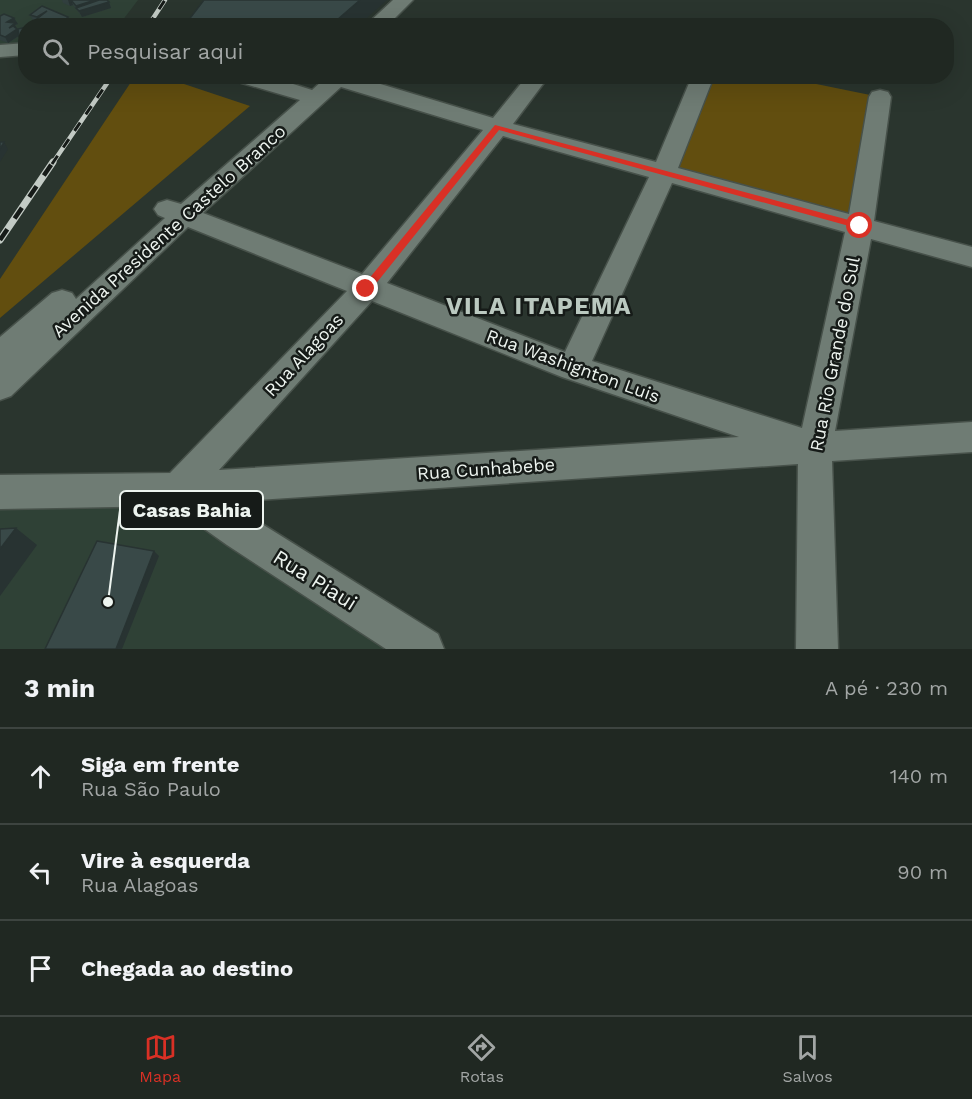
<!DOCTYPE html>
<html lang="pt">
<head>
<meta charset="utf-8">
<style>
	body { margin:0; font-family:"Work Sans",sans-serif; background:#2d342f; color:#f1f3f6 }
	.stop { position:absolute; width:18px; height:18px; margin:-14px; border:4px solid #d93025; border-radius:50%; background:#fff }
	.stop.end { background:#d93025; border-color:#fff; box-shadow:0 2px 6px #0008 }
	.list { margin:0; padding:0; list-style:none }
	h2 { display:flex; justify-content:space-between; align-items:center; height:78px; margin:0; padding:0 24px; font-size:26px }
	h2 small { font-size:20px; font-weight:400; color:#a2a6a5 }
	.list li { display:grid; grid-template-columns:39px 1fr auto; gap:18px; align-items:center; box-sizing:border-box; height:96px; padding:0 24px; border-top:2px solid #3d4440 }
	.list b { display:block; font-size:22px; white-space:nowrap }
	.list p { margin:0; font-size:20px; white-space:nowrap; color:#a2a6a5 }
	.list em { font-size:20px; font-style:normal; color:#a2a6a5 }
	.icon { flex:none; width:33px; height:33px; fill:none; stroke:currentColor; stroke-width:2; stroke-linecap:round; stroke-linejoin:round }
	.map { position:relative; flex:none; width:972px; height:649px; overflow:hidden }
	.search { position:absolute; background:#202822; box-shadow:0 6px 24px #0002; left:18px; right:18px; top:18px; height:66px; display:flex; align-items:center; gap:15px; box-sizing:border-box; padding:0 21px; border-radius:24px; color:#a2a6a5; font-size:22px }
	.sheet { height:366px; background:#202822 }
	nav { display:flex; justify-content:space-around; align-items:center; box-sizing:border-box; height:84px; border-top:2px solid #3d4440; background:#202822; font-size:16px; color:#a2a6a5 }
	nav a { display:grid; justify-items:center; gap:3px }
	nav .on { color:#d93025 }
	.map>svg:first-child { display:block }
	.built { fill:#2f4136 }
	.green { fill:#624e0f }
	.lines { fill:none; stroke-linecap:round; stroke-linejoin:round }
	.minor-casing { stroke:#47514a; stroke-width:3 }
	.minor { fill:#6f7c74; fill-rule:evenodd }
	.rail-far1-casing { stroke:#c3cbc5; stroke-width:4.5 }
	.rail-casing { stroke:#c3cbc5; stroke-width:7 }
	.rail-far1 { stroke:#161b18; stroke-width:3; stroke-dasharray:10; stroke-linecap:butt }
	.rail { stroke:#161b18; stroke-width:4.5; stroke-dasharray:13; stroke-linecap:butt }
	.wall { fill:#313f3e }
	.shaded-wall { fill:#283332 }
	.building { fill:#394948; stroke:#283332; stroke-width:1.5 }
	.route { fill:#d93025 }
	.labels { text-anchor:middle; stroke-width:5; stroke-linejoin:round; paint-order:stroke }
	.street-label { font-size:18px; fill:#edf4ef; stroke:#161b18 }
	.near-street-label { font-size:21px; fill:#edf4ef; stroke:#161b18 }
	.district-label { font-size:24px; font-weight:bold; letter-spacing:1.5px; fill:#bbc9c0; stroke:#161b18 }
	.leader { fill:none; stroke:#edf4ef; stroke-width:2 }
	.callout-dot { fill:#edf4ef; stroke:#161b18; stroke-width:2 }
	.callout { fill:#161b18; stroke:#edf4ef; stroke-width:2 }
	.callout-label { font-size:20px; text-anchor:middle; font-weight:bold; fill:#edf4ef }
</style>
</head>
<body>
<div class="map">
<svg width="972" height="649" viewBox="0 0 972 649">
	<rect width="100%" height="100%" fill="#2a352e"/>
	<path class="built" d="M0 0H138L119 25 26 26 25 49 0 52Z
		M179 489 424 649H0V492Z"/>
	<path class="green" d="M135 76 163 77 250 106 0 318V279Z
		M703 77H782L880 97 860 226 664 172Z"/>
	<g class="lines">
		<g class="minor-casing">
			<path id="minor" d="M393 0H413L387 26H365Z
				M26 43V55L0 57V45Z
				M233 76H268L312 90 322 81 319 76H354L493 118 527 76H549L513 124 656 162 692 76H714L678 168 849 214 869 97 872 92 880 90 888 92 891 97 874 221 972 247V267L871 239 835 431 972 422V452L832 461 838 649H796L798 464 227 502 438 634 444 649H386L227 545 172 506 0 509V475L170 473 347 291 188 227 11 396 0 400V337L52 293 62 290 72 293 76 299 165 218 158 215 154 209 158 203 167 200 181 204 300 100 235 81ZM341 87 483 130 362 274 203 213ZM503 136 649 177 565 352 387 283ZM672 183 845 232 802 428 592 361ZM372 301 562 377 739 437 219 470Z"/>
		</g>
		<use href="#minor" class="minor"/>
		<g class="rail-far1-casing">
			<path id="rail-far1" d="M148 26 165 0
				M52 164 112 76"/>
		</g>
		<g class="rail-casing">
			<path id="rail" d="M0 240 53 162"/>
		</g>
		<use href="#rail-far1" class="rail-far1"/>
		<use href="#rail" class="rail"/>
	</g>
	<path class="wall" d="M62 0H97L109 2 111 8 82 17 73 5 70 6 63 3Z
		M30 15 68 17 71 23 68 26H32L35 25 33 22 35 21 33 20Z
		M0 16 18 24 15 25 19 33 26 27V42L23 43 19 36 8 43 0 40Z
		M284 76H300L297 80Z"/>
	<path class="shaded-wall" d="M68 0H94H71L73 5 70 6Z
		M95 0H97L100 5 109 2 111 8 82 17 76 6Z
		M360 0H387L358 26H330Z
		M68 17 71 23 68 26H64L63 22Z
		M14 18 18 24 15 25 20 35 8 43 5 37 7 22Z
		M56 22 58 26H50Z
		M26 36V42L23 43 19 37Z
		M4 142 8 149 0 162V149Z
		M16 528 37 545 0 596V549Z
		M154 551 159 556 122 649H116Z"/>
	<path class="building" d="M71 0H95L76 6Z
		M99 0H107L109 2 79 11 76 8Z
		M204 0H360L330 26H184Z
		M42 6 68 17 63 22 53 20 56 22 50 26 40 24 44 26H32L40 24 33 22 47 11 37 17 30 15Z
		M4 14 14 18 7 22 15 23 9 28 13 26 17 29 5 37 0 35V16Z
		M26 27V36L19 37 18 29Z
		M0 142H4L0 149Z
		M16 528 0 549V529Z
		M97 541 154 551 116 649H45Z"/>
	<path class="route" d="M495 125 860 223 864 226 860 229 499 130 370 291H363V286Z"/>
	<g class="labels">
		<g class="street-label">
			<text transform="translate(169 231) rotate(-42)" y="6">Avenida Presidente Castelo Branco</text>
			<text transform="translate(835 354) rotate(-79)" y="6">Rua Rio Grande do Sul</text>
			<text transform="translate(304 355) rotate(-47)" y="6">Rua Alagoas</text>
			<text transform="translate(573 366) rotate(20)" y="6">Rua Washignton Luis</text>
			<text transform="translate(486 469) rotate(-4)" y="6">Rua Cunhabebe</text>
		</g>
		<g class="near-street-label">
			<text transform="translate(315 580) rotate(32)" y="7">Rua Piaui</text>
		</g>
		<g class="district-label">
			<text x="539" y="314">VILA ITAPEMA</text>
		</g>
	</g>
	<path class="leader" d="M108 602L120 510"/>
	<circle class="callout-dot" cx="108" cy="602" r="6"/>
	<rect class="callout" x="120" y="491" width="143" height="38" rx="6"/>
	<g class="callout-label">
		<text x="192" y="517">Casas Bahia</text>
	</g>
</svg>
<div class="stop" style="left:860px;top:226px"></div>
<div class="stop end" style="left:366px;top:289px"></div>
<div class="search"><svg class="icon" aria-label="search" viewBox="0 0 24 24"><circle cx="10" cy="10" r="6"/><path d="M15 15l6 6"/></svg>Pesquisar aqui</div>
</div>
<section class="sheet">
<h2>3 min<small>A pé · 230 m</small></h2>
<ul class="list">
<li><svg class="icon" aria-label="ahead" viewBox="0 0 24 24"><path d="M12 20V5M6 11l6-6 6 6"/></svg><div><b>Siga em frente</b><p>Rua São Paulo</p></div><em>140 m</em></li>
<li><svg class="icon" aria-label="left" viewBox="0 0 24 24"><path d="M17 20v-9H6M10 6l-5 5 5 5"/></svg><div><b>Vire à esquerda</b><p>Rua Alagoas</p></div><em>90 m</em></li>
<li><svg class="icon" aria-label="arrive" viewBox="0 0 24 24"><path d="M6 21V4h12l-3 4 3 4H6"/></svg><div><b>Chegada ao destino</b></div></li>
</ul>
</section>
<nav>
<a class="on"><svg class="icon" aria-label="map" viewBox="0 0 24 24"><path d="M3 6l6-2 6 2 6-2v14l-6 2-6-2-6 2zM9 4v14M15 6v14"/></svg>Mapa</a>
<a><svg class="icon" aria-label="directions" viewBox="0 0 24 24"><path d="M12 3l9 9-9 9-9-9zM9 14v-3h6M13 9l2 2-2 2"/></svg>Rotas</a>
<a><svg class="icon" aria-label="saved" viewBox="0 0 24 24"><path d="M7 4h10v16l-5-4-5 4z"/></svg>Salvos</a>
</nav>
</body>
</html>
